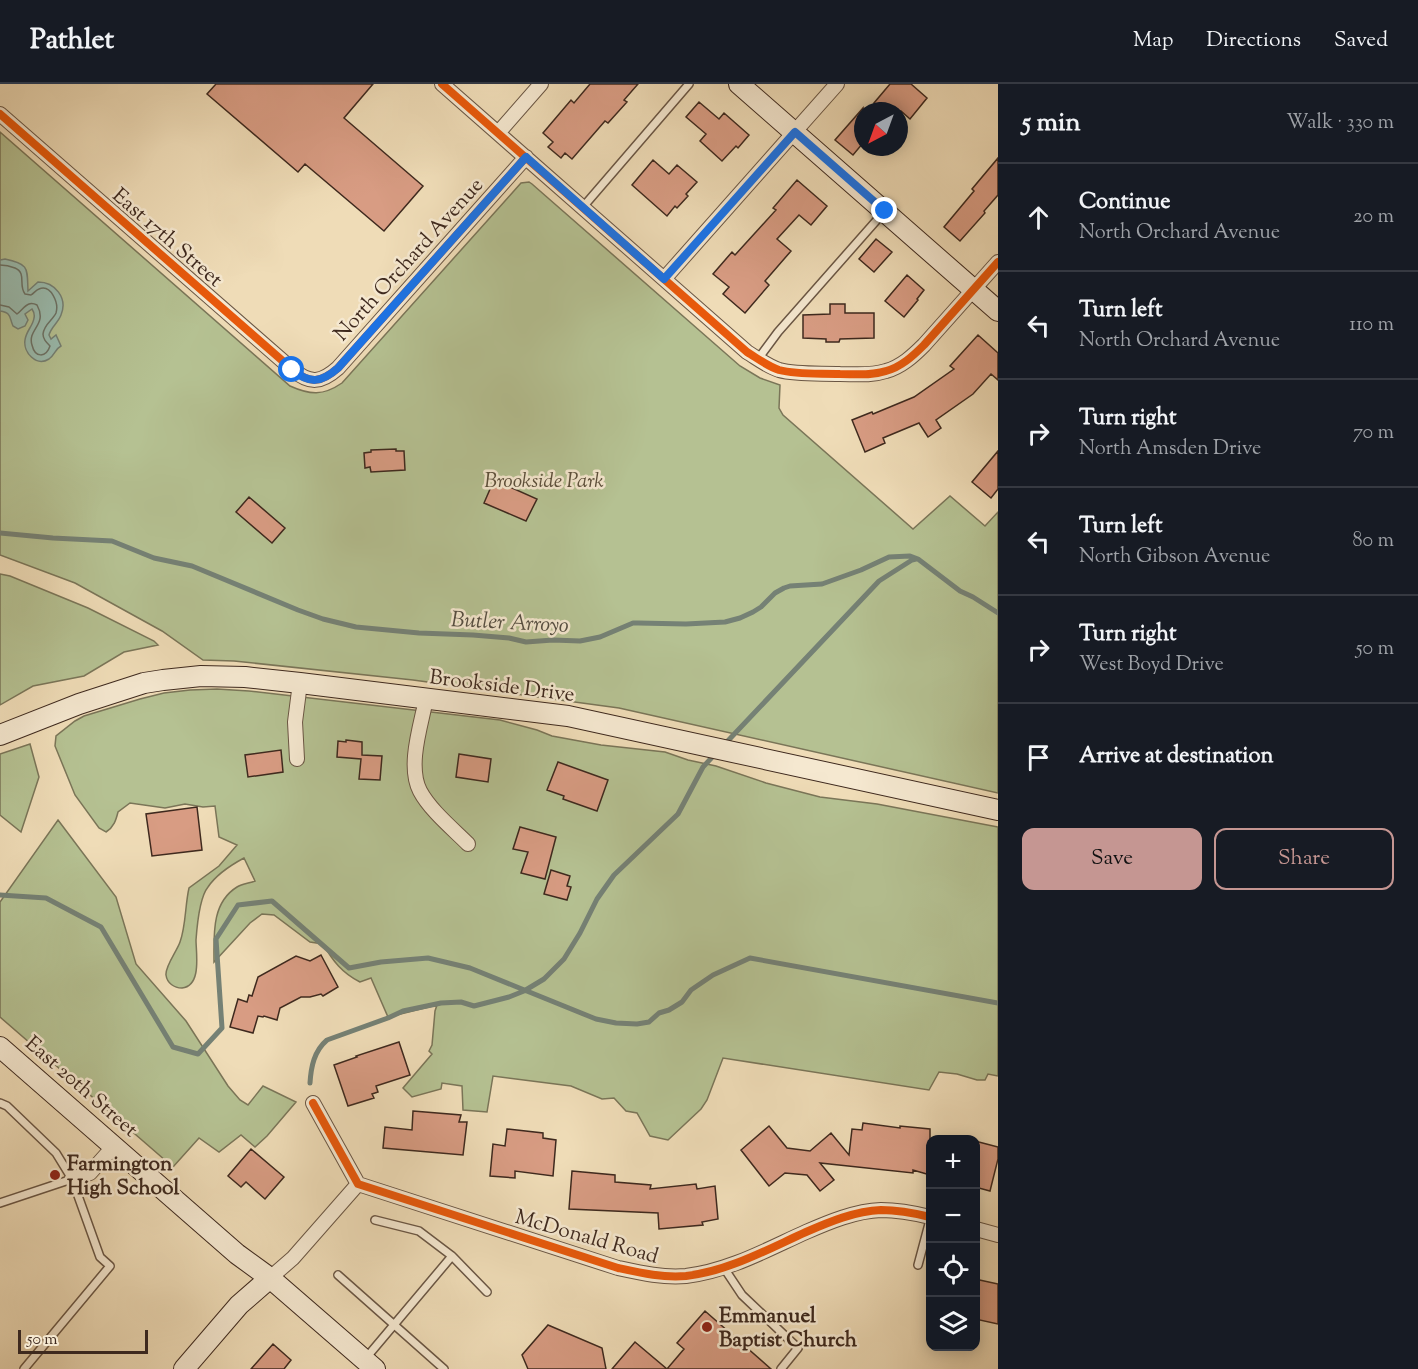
<!DOCTYPE html>
<html lang="en">
<head>
<meta charset="utf-8">
<style>
	body { margin:0; font-family:"Sorts Mill Goudy",serif; background:#242831; color:#f1f3f6 }
	.controls { position:absolute; right:18px; bottom:18px; display:grid; overflow:hidden; border-radius:12px; box-shadow:0 3px 15px #0003 }
	.controls button { width:54px; height:54px; display:grid; place-items:center; padding:0; border:0; border-bottom:2px solid #363941; background:#171b24; color:#f1f3f6; font:30px sans-serif }
	.compass { position:absolute; left:854px; top:18px; width:54px; height:54px; border-radius:50%; background:#171b24; box-shadow:0 3px 15px #0003; rotate:221deg }
	.scale { position:absolute; left:18px; bottom:15px; width:130px; box-sizing:border-box; padding-left:6px; border:3px solid #3e291e; border-top:0; font-size:16px; line-height:21px; white-space:nowrap; color:#3e291e; -webkit-text-stroke:4px #f5e8d0; paint-order:stroke }
	.stop { position:absolute; width:18px; height:18px; margin:-14px; border:4px solid #1a73e8; border-radius:50%; background:#fff }
	.stop.end { background:#1a73e8; border-color:#fff; box-shadow:0 2px 6px #0008 }
	.list { margin:0; padding:0; list-style:none }
	h2 { display:flex; justify-content:space-between; align-items:center; height:78px; margin:0; padding:0 24px; font-size:26px }
	h2 small { font-size:20px; font-weight:400; color:#9ea1a6 }
	.list li { display:grid; grid-template-columns:39px 1fr auto; gap:18px; align-items:center; box-sizing:border-box; height:108px; padding:0 24px; border-top:2px solid #363941 }
	.list b { display:block; font-size:22px; white-space:nowrap }
	.list p { margin:0; font-size:20px; white-space:nowrap; color:#9ea1a6 }
	.list em { font-size:20px; font-style:normal; color:#9ea1a6 }
	.actions { display:flex; gap:12px; padding:18px 24px }
	.actions a { flex:1; padding:14px 0; border:2px solid #c59692; border-radius:12px; text-align:center; font-size:21px; color:#c59692 }
	.actions .main { background:#c59692; color:#111 }
	.icon { flex:none; width:33px; height:33px; fill:none; stroke:currentColor; stroke-width:2; stroke-linecap:round; stroke-linejoin:round }
	.map { position:relative; flex:none; width:998px; height:1285px; overflow:hidden }
	header { display:flex; align-items:center; gap:36px; box-sizing:border-box; height:84px; padding:0 30px; background:#171b24; border-bottom:2px solid #363941 }
	header strong { font-size:28px }
	nav { display:flex; gap:33px; margin-inline-start:auto; font-size:21px }
	main { display:flex }
	aside { flex:1; background:#171b24 }
	.map>svg:first-child { display:block }
	.green { fill:#b5c192; stroke:#7a7558; stroke-width:1.5 }
	.water { fill:#9abcaf; stroke:#758175; stroke-width:1.5 }
	.lines { fill:none; stroke-linecap:round; stroke-linejoin:round }
	.shore { stroke:#6c7266; stroke-width:1.5 }
	.stream { stroke:#758175; stroke-width:5 }
	.building { fill:#d89c83; stroke:#3e291e; stroke-width:1.5 }
	.lane-casing { stroke:#6a5644; stroke-width:10 }
	.street-casing { stroke:#6a5644; stroke-width:16 }
	.secondary-casing { stroke:#3e291e; stroke-width:22 }
	.lane { stroke:#f5e8d0; stroke-width:7 }
	.street { stroke:#f5e8d0; stroke-width:14 }
	.secondary { stroke:#f5e8d0; stroke-width:20 }
	.cycleway-casing { stroke:#f5e8d0; stroke-width:11 }
	.cycleway { stroke:#e8590c; stroke-width:8 }
	.route { stroke:#1a73e8; stroke-width:8 }
	.poi-dot { fill:#8f2418; stroke:#f5e8d0; stroke-width:2 }
	.labels { text-anchor:middle; stroke-width:5; stroke-linejoin:round; paint-order:stroke }
	.street-label { font-size:21px; fill:#3e291e; stroke:#f5e8d0 }
	.park-label { font-size:21px; font-style:italic; fill:#5c4f3b; stroke:#f5e8d0 }
	.poi-label { font-size:21px; font-weight:bold; fill:#3e291e; stroke:#f5e8d0; text-anchor:start }
	.water-label { font-size:22px; font-style:italic; fill:#554e42; stroke:#f5e8d0 }
</style>
</head>
<body>
<header>
<strong>Pathlet</strong>
<nav><a>Map</a><a>Directions</a><a>Saved</a></nav>
</header>
<main>
<div class="map">
<svg width="998" height="1285" viewBox="0 0 998 1285">
	<rect width="100%" height="100%" fill="#efdcb7"/>
	<filter id="stains"><feTurbulence type="fractalNoise" baseFrequency=".00333" numOctaves="4"/><feColorMatrix values="0 0 0 0 .2 0 0 0 0 .09 0 0 0 0 .02 0 0 0 .5 -.17"/></filter>
	<radialGradient id="worn" r=".72"><stop offset=".6" stop-color="#630" stop-opacity="0"/><stop offset="1" stop-color="#630" stop-opacity=".3"/></radialGradient>
	<path class="green" d="M0 48 290 302C310 311 323 312 342 299L521 99 529 98 532 100 740 282 760 294 780 301 779 324 783 331 913 445 950 412 985 442 998 428V709L619 624 413 596 234 577 203 576 162 547 75 499 0 471Z
		M0 490 10 492 88 524 154 557 158 561 124 568 84 592 33 602 0 621Z
		M217 605 249 607 500 636 537 646 552 652 601 661 665 668 688 676 716 682 766 699 820 713 877 720 998 743V992L988 990 985 996H977L957 990 939 988 929 1006 723 974 707 1016 701 1025 668 1056 650 1052 637 1029 626 1027 614 1014 602 1015 571 1002 493 992 487 1028 463 1026 462 1002 442 999 441 1005 412 1013 403 1004 432 970 429 967 432 961 435 927 437 921 388 933 371 894 360 898C342 889 333 877 323 860L310 858 274 831 262 830 250 839 214 878C214 852 211 819 237 803 242 800 250 799 255 797L244 774C231 781 216 791 208 803 199 814 197 842 196 856 196 869 202 902 182 904 174 904 167 899 166 891 165 882 177 867 180 858 186 842 185 821 189 804L219 782 237 761 219 753 215 722 203 723 185 720 165 724 130 719 118 728C116 736 114 743 106 748L99 744 75 711 55 662 56 652 75 637 84 632 140 615 164 609 190 606Z
		M30 660 39 693 21 748 0 731V670Z
		M58 736 116 813 136 880 186 937 228 1002 240 1016 248 1021 263 1002 296 1018 267 1052 255 1063 241 1051 219 1068 199 1054 173 1083 0 933V818Z"/>
	<path class="water" d="M5 175C30 180 27 185 28 207L38 198C55 198 68 214 61 231 58 239 51 243 49 251L51 255 56 251 61 262C55 265 55 271 49 275 36 283 23 268 25 256 26 247 33 242 34 234 35 230 34 228 32 225L25 230 28 236 25 242 18 245 13 242C9 233 12 229 0 227V176Z"/>
	<g class="lines">
		<path class="shore" d="M0 181C6 181 10 182 15 184 27 189 18 201 25 210L31 211C34 209 36 206 39 205 51 200 59 219 56 229 53 236 44 240 43 250 43 255 46 258 50 262 46 274 35 274 32 261 27 245 48 241 37 221 27 216 24 225 17 230L9 223 0 221"/>
		<path class="stream" d="M0 449 53 454 112 457 154 474 192 482 298 526 323 535 356 543 419 549 473 551 509 554 526 558 553 556 580 557 600 553 633 539H638L686 540 725 538 740 534 753 528 761 523 775 509 784 504 790 502 822 500 861 486 889 473 910 472 918 475 960 507 973 513 998 529
			M723 662 879 497 912 476 916 475
			M0 811 46 814 101 843 173 963 198 970 222 944 216 855 238 821 272 817 349 884 381 878 428 874 470 884 596 935 616 939 637 940 649 938 659 929 669 926 682 918 691 906 713 891 750 874 998 919
			M310 999C311 983 314 967 327 956L388 934 403 927 441 919 461 918 474 922 509 913 524 907 544 895 564 875 580 849 597 815 614 791 678 730 703 683 717 668"/>
	</g>
	<path class="building" d="M216 0H373L344 34 423 102 384 147 305 80 298 88 207 10Z
		M590 0H638L624 16 627 18 608 39 605 37 572 75 565 69 561 74 548 63 553 58 543 49 571 16 574 19Z
		M890 0H911L927 14 910 35 901 27H884L874 19Z
		M699 18 719 35 724 29 749 51 738 64 736 62 722 77 700 57 706 50 686 33Z
		M863 24V59L853 71 835 56Z
		M998 74V111L984 127 985 129 960 157 944 143 974 107 972 105Z
		M653 76 669 90 677 81 697 98 686 110 688 112 677 124 675 122 667 132 632 101Z
		M797 96 827 122 811 141 799 131 777 155 791 167 765 197 769 201 745 229 723 210 729 203 713 190 732 168 735 171 776 126 773 124Z
		M876 155 892 168 874 188 859 175Z
		M907 191 924 206 917 215 918 216 904 233 885 217Z
		M830 220H845V229H874V254L840 255 839 258H826V255L803 254V231L830 230Z
		M978 251 998 269V296L991 290 973 310 936 336 941 344 928 353 919 339 883 354 885 359 865 368 852 336 872 328 873 330 914 313 954 285 950 282Z
		M396 365V367H404L405 386 371 388 370 383 365 384 364 369 371 368V366Z
		M998 367V405L991 414 972 398Z
		M494 396 537 415 526 437 484 419Z
		M249 413 285 444 272 459 236 428Z
		M346 656 362 658V671L382 672 380 696 359 695 361 675 337 673 338 657 346 658Z
		M281 666 283 688 248 693 245 671Z
		M459 670 491 675 488 698 456 693Z
		M558 678 608 696 597 727 563 715 564 712 547 706Z
		M197 723 202 766 152 772 146 730Z
		M520 743 556 753 545 795 521 789 528 768 513 765Z
		M551 786 570 792 567 802 571 803 567 816 544 810Z
		M321 871 338 903 323 912 321 910 310 913H301L280 924 277 936 264 932 263 933 258 932 253 949 230 943 238 915 247 918 249 911 252 912 258 893 296 872 310 877Z
		M399 958 410 991 376 1002 378 1008 372 1010 374 1014 348 1022 334 981 357 973 356 972Z
		M413 1027 461 1031 459 1038H467L463 1071 383 1064 385 1043 412 1046Z
		M863 1039 900 1044V1042L930 1045V1091L913 1086V1089L820 1079 834 1096 820 1107 807 1091 785 1089 769 1102 741 1066 769 1042 787 1064 810 1067 831 1049 849 1071 852 1045 862 1046Z
		M507 1045 543 1049V1054L556 1056 553 1092 515 1087V1094L490 1092 493 1060 505 1062Z
		M975 1057 998 1063V1075L990 1107 975 1103Z
		M251 1065 284 1093 265 1115 246 1098 241 1103 228 1092Z
		M572 1087 615 1091V1098L651 1101 650 1105 696 1100 697 1105 715 1102 718 1135 702 1138 703 1141 659 1145 658 1129 569 1125Z
		M975 1195 998 1200V1240L975 1235Z
		M705 1227 771 1285H667L684 1265 677 1259Z
		M548 1241 602 1264 606 1285H528L522 1271Z
		M635 1258 667 1285H612Z
		M273 1260 291 1276 284 1285H251Z"/>
	<g class="lines">
		<g class="lane-casing">
			<path id="lane" d="M583 123 689 0
				M758 275 778 248 883 129
				M0 1019 7 1022 56 1069 72 1095
				M0 1119 72 1095 100 1173 110 1182 24 1285
				M452 1172 487 1208
				M918 1181 930 1136
				M724 1184 742 1211 798 1264 781 1285
				M338 1191 444 1285
				M366 1274 452 1172 419 1147 375 1136"/>
		</g>
		<g class="street-casing">
			<path id="street" d="M442 0 747 268C757 274 767 282 779 286 798 291 820 289 840 290 855 290 871 292 886 287 901 283 913 272 924 261L998 178
				M0 30 293 286C310 300 321 299 338 284L526 73
				M498 49 541 0
				M664 195 837 0
				M426 615C421 641 407 682 420 707 430 726 453 745 468 760
				M297 675 295 638 300 599
				M313 1019 358 1100 618 1184C641 1189 663 1194 686 1192 729 1187 768 1165 806 1148 829 1138 855 1127 881 1126 898 1126 914 1129 930 1133
				M72 1095 90 1089 114 1062
				M976 1145 998 1151
				M270 1194 293 1174 358 1100"/>
		</g>
		<g class="secondary-casing">
			<path id="secondary" d="M739 0 998 227
				M0 651 79 620 144 599 163 596 201 592 245 593 300 599 568 632 998 726
				M0 963 237 1170 270 1194 375 1285
				M184 1285 239 1221 270 1194"/>
		</g>
		<use href="#lane" class="lane"/>
		<use href="#street" class="street"/>
		<use href="#secondary" class="secondary"/>
		<g class="cycleway-casing">
			<path id="cycleway" d="M442 0 747 268C757 274 767 282 779 286 798 291 820 289 840 290 855 290 871 292 886 287 901 283 913 272 924 261L998 178
				M0 30 293 286C310 300 321 299 338 284L526 73
				M313 1019 358 1100 618 1184C641 1189 663 1194 686 1192 729 1187 768 1165 806 1148 829 1138 855 1127 881 1126 898 1126 914 1129 930 1133"/>
		</g>
		<use href="#cycleway" class="cycleway"/>
	</g>
	<g class="lines">
		<path class="route" d="M292 286C310 300 321 299 338 284L526 73 664 195 795 48 885 127"/>
	</g>
	<g class="poi-dot">
		<circle cx="55" cy="1091" r="6"/>
		<circle cx="707" cy="1243" r="6"/>
	</g>
	<g class="labels">
		<g class="street-label">
			<text transform="translate(168 153) rotate(41)" y="7">East 17th Street</text>
			<text transform="translate(408 175) rotate(-48)" y="7">North Orchard Avenue</text>
			<text transform="translate(502 601) rotate(7)" y="7">Brookside Drive</text>
			<text transform="translate(82 1002) rotate(41)" y="7">East 20th Street</text>
			<text transform="translate(587 1152) rotate(16)" y="7">McDonald Road</text>
		</g>
		<g class="park-label">
			<text x="544" y="403">Brookside Park</text>
		</g>
		<g class="poi-label">
			<text x="67" y="1086">Farmington<tspan x="67" dy="24">High School</tspan></text>
			<text x="719" y="1238">Emmanuel<tspan x="719" dy="24">Baptist Church</tspan></text>
		</g>
		<g class="water-label">
			<text transform="translate(510 537) rotate(3)" y="8">Butler Arroyo</text>
		</g>
	</g>
	<rect width="100%" height="100%" filter="url(#stains)"/>
	<rect width="100%" height="100%" fill="url(#worn)"/>
</svg>
<div class="controls">
<button>+</button>
<button>−</button>
<button><svg class="icon" aria-label="locate" viewBox="0 0 24 24"><circle cx="12" cy="12" r="6"/><path d="M12 2v4M12 18v4M2 12h4M18 12h4"/></svg></button>
<button><svg class="icon" aria-label="layers" viewBox="0 0 24 24"><path d="M12 4l9 5-9 5-9-5zM3 14l9 5 9-5"/></svg></button>
</div>
<svg class="compass" viewBox="-18 -18 36 36"><path d="M0-13l5 13h-10z" fill="#e53935"/><path d="M0 13l5-13h-10z" fill="#9ea1a6"/></svg>
<div class="scale">50 m</div>
<div class="stop" style="left:292px;top:286px"></div>
<div class="stop end" style="left:885px;top:127px"></div>
</div>
<aside>
<h2>5 min<small>Walk · 330 m</small></h2>
<ul class="list">
<li><svg class="icon" aria-label="ahead" viewBox="0 0 24 24"><path d="M12 20V5M6 11l6-6 6 6"/></svg><div><b>Continue</b><p>North Orchard Avenue</p></div><em>20 m</em></li>
<li><svg class="icon" aria-label="left" viewBox="0 0 24 24"><path d="M17 20v-9H6M10 6l-5 5 5 5"/></svg><div><b>Turn left</b><p>North Orchard Avenue</p></div><em>110 m</em></li>
<li><svg class="icon" aria-label="right" viewBox="0 0 24 24"><path d="M7 20v-9h11M14 6l5 5-5 5"/></svg><div><b>Turn right</b><p>North Amsden Drive</p></div><em>70 m</em></li>
<li><svg class="icon" aria-label="left" viewBox="0 0 24 24"><path d="M17 20v-9H6M10 6l-5 5 5 5"/></svg><div><b>Turn left</b><p>North Gibson Avenue</p></div><em>80 m</em></li>
<li><svg class="icon" aria-label="right" viewBox="0 0 24 24"><path d="M7 20v-9h11M14 6l5 5-5 5"/></svg><div><b>Turn right</b><p>West Boyd Drive</p></div><em>50 m</em></li>
<li><svg class="icon" aria-label="arrive" viewBox="0 0 24 24"><path d="M6 21V4h12l-3 4 3 4H6"/></svg><div><b>Arrive at destination</b></div></li>
</ul>
<div class="actions"><a class="main">Save</a><a>Share</a></div>
</aside>
</main>
</body>
</html>
